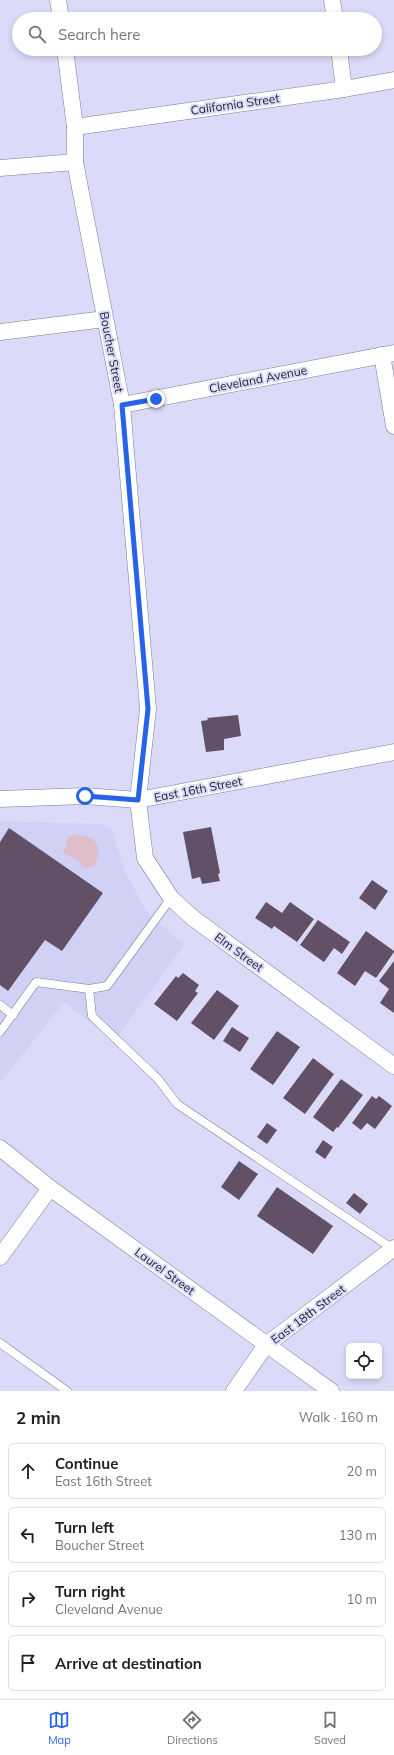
<!DOCTYPE html>
<meta charset="utf-8">
<style>
:root{--surface:#fff;--page:#f6f6f6;--text:#202124;--muted:#757577;--line:#e0e0e0;--accent:#2563eb}
body{margin:0;font-family:Mulish,sans-serif;background:var(--page);color:var(--text)}
.controls{position:absolute;right:12px;bottom:12px;display:grid;overflow:hidden;border-radius:6px;box-shadow:0 2px 6px #0003}
.controls button{width:36px;height:36px;display:grid;place-items:center;padding:0;border:0;border-bottom:1px solid var(--line);background:var(--surface);color:var(--text);font:20px sans-serif}
.stop{position:absolute;width:12px;height:12px;margin:-9px;border:3px solid #2563eb;border-radius:50%;background:#fff}
.stop.end{background:#2563eb;border-color:#fff;box-shadow:0 1px 4px #0008}
.list{margin:0;padding:0;list-style:none}
h2{display:flex;justify-content:space-between;align-items:center;height:52px;margin:0;padding:0 16px;font-size:17px}
h2 small{font-size:13px;font-weight:400;color:var(--muted)}
.list li{display:grid;grid-template-columns:26px 1fr auto;gap:12px;align-items:center;box-sizing:border-box;height:56px;margin:0 8px 8px;padding:0 8px;border:1px solid var(--line);border-radius:6px}
.list b{display:block;font-size:15px;white-space:nowrap}
.list p{margin:0;font-size:13px;white-space:nowrap;color:var(--muted)}
.list em{font-size:13px;font-style:normal;color:var(--muted)}
.icon{flex:none;width:22px;height:22px;fill:none;stroke:currentColor;stroke-width:2;stroke-linecap:round;stroke-linejoin:round}
.map{position:relative;flex:none;width:394px;height:1391px;overflow:hidden}
.search{position:absolute;background:var(--surface);box-shadow:0 2px 6px #0003;left:12px;right:12px;top:12px;height:44px;display:flex;align-items:center;gap:10px;box-sizing:border-box;padding:0 14px;border-radius:22px;color:var(--muted);font-size:15px}
.sheet{height:308px;background:var(--surface)}
nav{display:flex;justify-content:space-around;align-items:center;box-sizing:border-box;height:56px;border-top:1px solid var(--line);background:var(--surface);font-size:11px;color:var(--muted)}
nav a{display:grid;justify-items:center;gap:2px}
nav .on{color:var(--accent)}
.map>svg:first-child{display:block}
.built{fill:#d1d1f6}
.green{fill:#dfbdca}
.building{fill:#625166}
.lines{fill:none;stroke-linecap:round;stroke-linejoin:round}
.lane-casing{stroke:#7b7c96;stroke-width:9}
.street-casing{stroke:#7b7c96;stroke-width:17}
.lane{stroke:#fff;stroke-width:8}
.street{stroke:#fff;stroke-width:16}
.route{stroke:#2563eb;stroke-width:5}
.labels{text-anchor:middle;dominant-baseline:central;stroke-width:4;stroke-linejoin:round;paint-order:stroke}
.street-label{font-size:12px;fill:#1f202a;stroke:#dbdbf9}
</style>
<div class="map">
<svg width="394" height="1391" viewBox="0 0 394 1391">
<rect width="100%" height="100%" fill="#dbdbf9"/>
<!-- built -->
<polygon class="built" points="0,821 103,824 112,829 125,872 147,912 184,945 114,1041 64,1002 0,1083"/>
<!-- green -->
<path class="green" d="M 77,835 C 98,835 104,850 94,867 L 85,868 L 76,859 L 64,853 L 63,849 L 66,849 L 67,845 L 64,843 L 71,836 Z"/>
<!-- building -->
<g class="building">
<polygon points="238,715 241,736 224,739 224,750 206,752 201,721 208,720 207,718"/>
<polygon points="211,827 220,873 218,874 220,881 202,884 200,877 192,879 183,832"/>
<polygon points="9,828 103,893 62,951 45,940 8,991 0,985 0,842"/>
<polygon points="372,880 388,891 375,910 359,898"/>
<polygon points="266,902 282,913 290,902 314,919 297,942 274,926 272,929 255,918"/>
<polygon points="318,920 350,942 342,954 334,948 324,962 300,945"/>
<polygon points="366,931 394,951 394,952 376,978 365,971 355,986 337,973"/>
<polygon points="394,961 394,1013 380,1003 389,989 379,981"/>
<polygon points="183,973 199,985 195,991 198,993 177,1021 154,1004 176,976 178,978"/>
<polygon points="217,990 239,1006 214,1040 191,1023"/>
<polygon points="232,1027 249,1038 240,1052 223,1041"/>
<polygon points="277,1031 300,1047 273,1085 250,1069"/>
<polygon points="313,1058 334,1074 305,1114 283,1098"/>
<polygon points="341,1079 363,1095 338,1128 337,1127 333,1132 313,1117"/>
<polygon points="372,1096 376,1099 379,1096 392,1106 375,1129 367,1123 361,1130 352,1123"/>
<polygon points="267,1123 277,1130 267,1144 257,1137"/>
<polygon points="323,1140 333,1147 325,1159 315,1152"/>
<polygon points="239,1161 258,1174 239,1200 221,1187"/>
<polygon points="277,1187 333,1226 313,1254 257,1216"/>
<polygon points="354,1193 368,1204 360,1214 346,1203"/>
</g>
<g class="lines">
<defs>
<g id="lane">
<polyline points="89,989 92,1016 158,1079 177,1104 393,1249"/>
<polyline points="0,1005 13,1015"/>
<polyline points="0,1032 36,982 89,989 107,986 171,898"/>
<polyline points="0,1343 67,1391"/>
</g>
<g id="street">
<polyline points="58,0 61,19"/>
<polyline points="332,0 335,19"/>
<polyline points="65,49 75,127 75,162 122,405 148,709 138,800 145,858 171,898 193,918 394,1066"/>
<polyline points="339,49 344,89"/>
<polyline points="75,127 344,89 394,80"/>
<polyline points="0,168 75,162"/>
<polyline points="0,332 105,319"/>
<polyline points="382,355 394,426"/>
<polyline points="122,405 394,353"/>
<polyline points="0,799 85,796 138,800 394,752"/>
<polyline points="0,1148 50,1188 331,1391"/>
<polyline points="0,1257 50,1188"/>
<polyline points="234,1391 266,1345 394,1248"/>
</g>
</defs>
<!-- lane casing -->
<use href="#lane" class="lane-casing"/>
<!-- street casing -->
<use href="#street" class="street-casing"/>
<!-- lane -->
<use href="#lane" class="lane"/>
<!-- street -->
<use href="#street" class="street"/>
</g>
<g class="lines">
<!-- route -->
<polyline class="route" points="85,796 138,800 148,709 122,405 156,399"/>
</g>
<g class="labels">
<!-- street labels -->
<g class="street-label">
<text transform="translate(235 104) rotate(-8)">California Street</text>
<text transform="translate(112 352) rotate(79)">Boucher Street</text>
<text transform="translate(258 379) rotate(-11)">Cleveland Avenue</text>
<text transform="translate(198 789) rotate(-11)">East 16th Street</text>
<text transform="translate(239 952) rotate(36)">Elm Street</text>
<text transform="translate(165 1271) rotate(36)">Laurel Street</text>
<text transform="translate(308 1314) rotate(-37)">East 18th Street</text>
</g>
</g>
</svg>
<div class="controls">
<button><svg class="icon" aria-label="locate" viewBox="0 0 24 24"><circle cx="12" cy="12" r="6"/><path d="M12 2v4M12 18v4M2 12h4M18 12h4"/></svg></button>
</div>
<div class="stop" style="left:85px;top:796px"></div>
<div class="stop end" style="left:156px;top:399px"></div>
<div class="search"><svg class="icon" aria-label="search" viewBox="0 0 24 24"><circle cx="10" cy="10" r="6"/><path d="M15 15l6 6"/></svg>Search here</div>
</div>
<section class="sheet">
<h2>2 min<small>Walk · 160 m</small></h2>
<ul class="list">
<li><svg class="icon" aria-label="ahead" viewBox="0 0 24 24"><path d="M12 20V5M6 11l6-6 6 6"/></svg><div><b>Continue</b><p>East 16th Street</p></div><em>20 m</em></li>
<li><svg class="icon" aria-label="left" viewBox="0 0 24 24"><path d="M17 20v-9H6M10 6l-5 5 5 5"/></svg><div><b>Turn left</b><p>Boucher Street</p></div><em>130 m</em></li>
<li><svg class="icon" aria-label="right" viewBox="0 0 24 24"><path d="M7 20v-9h11M14 6l5 5-5 5"/></svg><div><b>Turn right</b><p>Cleveland Avenue</p></div><em>10 m</em></li>
<li><svg class="icon" aria-label="arrive" viewBox="0 0 24 24"><path d="M6 21V4h12l-3 4 3 4H6"/></svg><div><b>Arrive at destination</b></div></li>
</ul>
</section>
<nav>
<a class="on"><svg class="icon" aria-label="map" viewBox="0 0 24 24"><path d="M3 6l6-2 6 2 6-2v14l-6 2-6-2-6 2zM9 4v14M15 6v14"/></svg>Map</a>
<a><svg class="icon" aria-label="directions" viewBox="0 0 24 24"><path d="M12 3l9 9-9 9-9-9zM9 14v-3h6M13 9l2 2-2 2"/></svg>Directions</a>
<a><svg class="icon" aria-label="saved" viewBox="0 0 24 24"><path d="M7 4h10v16l-5-4-5 4z"/></svg>Saved</a>
</nav>
